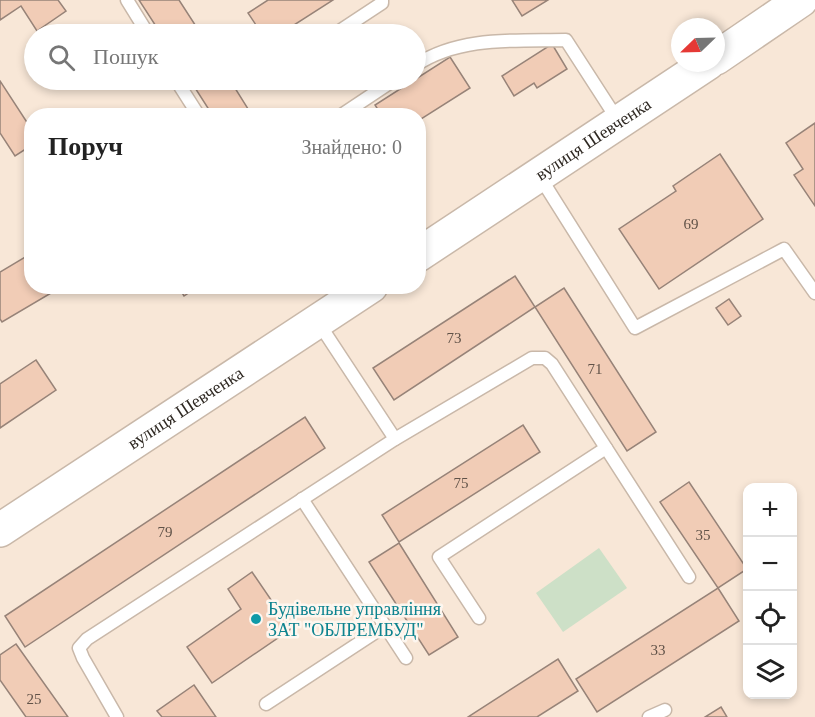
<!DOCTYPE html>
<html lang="uk">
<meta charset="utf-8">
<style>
:root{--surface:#fff;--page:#f2f2f2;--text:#222;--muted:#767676;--line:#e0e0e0}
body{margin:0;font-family:Georgia,serif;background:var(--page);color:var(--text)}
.controls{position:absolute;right:18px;bottom:18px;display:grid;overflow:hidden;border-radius:12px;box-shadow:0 3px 9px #0003}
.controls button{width:54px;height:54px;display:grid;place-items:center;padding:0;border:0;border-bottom:2px solid var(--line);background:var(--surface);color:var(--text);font:30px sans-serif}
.compass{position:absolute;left:671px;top:18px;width:54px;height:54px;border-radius:50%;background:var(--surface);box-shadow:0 3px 9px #0003;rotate:247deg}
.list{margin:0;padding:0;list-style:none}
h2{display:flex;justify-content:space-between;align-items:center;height:78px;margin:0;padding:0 24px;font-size:26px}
h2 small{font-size:20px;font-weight:400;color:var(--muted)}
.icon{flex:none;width:33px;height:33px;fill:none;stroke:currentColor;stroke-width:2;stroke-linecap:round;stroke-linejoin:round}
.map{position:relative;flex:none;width:815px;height:717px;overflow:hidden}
.search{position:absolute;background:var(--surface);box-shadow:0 3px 9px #0003;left:24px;top:24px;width:402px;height:66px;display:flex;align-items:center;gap:15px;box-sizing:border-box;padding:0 21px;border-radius:33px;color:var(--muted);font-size:22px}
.panel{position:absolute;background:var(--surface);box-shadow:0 3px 9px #0003;left:24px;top:108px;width:402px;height:186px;border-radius:24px}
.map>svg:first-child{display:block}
.green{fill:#cde0c7}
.building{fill:#f1ccb6;stroke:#978378;stroke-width:1.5}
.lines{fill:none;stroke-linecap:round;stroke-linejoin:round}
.lane-casing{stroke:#c9b8a9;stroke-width:15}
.secondary-casing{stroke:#c9b8a9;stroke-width:36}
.lane{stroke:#fff;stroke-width:12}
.secondary{stroke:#fff;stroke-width:33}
.culture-dot{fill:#0f9aa8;stroke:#fdf6ef;stroke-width:2}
.labels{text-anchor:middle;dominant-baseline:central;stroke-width:5;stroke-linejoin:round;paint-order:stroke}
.number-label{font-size:15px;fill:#605248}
.street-label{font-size:18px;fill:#2f2923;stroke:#fdf6ef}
.culture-label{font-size:18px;fill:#0d838f;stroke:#fdf6ef;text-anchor:start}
</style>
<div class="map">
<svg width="815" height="717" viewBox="0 0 815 717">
<rect width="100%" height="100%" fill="#f8e7d7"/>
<!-- green -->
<polygon class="green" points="599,548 627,588 563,632 536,593"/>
<!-- building -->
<g class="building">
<polygon points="0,0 58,0 66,11 37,31 21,6 0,20"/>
<polygon points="139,0 179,0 201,34 161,34"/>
<polygon points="268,0 333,0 280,34 262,34 248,13"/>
<polygon points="512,0 548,0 522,16"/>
<polygon points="552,44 567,69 537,88 534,83 514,96 502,76"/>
<polygon points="450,57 470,88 418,121 418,116 382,116 375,105"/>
<polygon points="190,80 230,80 250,112 245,116 213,116"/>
<polygon points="0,81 32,130 32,145 15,156 0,133"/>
<polygon points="815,123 815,206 794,175 803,169 786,143"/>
<polygon points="720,154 763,219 659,289 619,229 676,191 673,186"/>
<polygon points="32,253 32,286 63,286 2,322 0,319 0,272"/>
<polygon points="515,276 535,307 394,400 373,368"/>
<polygon points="178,286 199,286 184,296"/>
<polygon points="564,288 656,432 627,451 535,307"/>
<polygon points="729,299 741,316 728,325 716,308"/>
<polygon points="36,360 56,390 0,428 0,384"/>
<polygon points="305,417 325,448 25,647 5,616"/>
<polygon points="523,425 540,452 399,542 382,515"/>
<polygon points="689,482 747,569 718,588 660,502"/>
<polygon points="399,543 458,637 429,655 369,562"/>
<polygon points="252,572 291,629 212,683 187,647 241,609 228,589"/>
<polygon points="718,588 739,621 597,712 576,679"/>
<polygon points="16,644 68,717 26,717 0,680 0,655"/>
<polygon points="558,659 578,691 537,717 468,717"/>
<polygon points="194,685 216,717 162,717 157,711"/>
<polygon points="721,707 727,717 705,717"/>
</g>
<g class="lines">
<defs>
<g id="lane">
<polyline points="127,0 148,34"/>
<polyline points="335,34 382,3 382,0"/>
<path d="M 416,65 C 460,36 515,41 566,40 L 619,122"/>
<polyline points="176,80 199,116"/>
<polyline points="340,116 394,80"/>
<polyline points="540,177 635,328 784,249 815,293"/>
<polyline points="318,322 395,439"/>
<polyline points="302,499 406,658"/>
<polyline points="479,618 439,557 606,448"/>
<polyline points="266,704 385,626"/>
<polyline points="117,717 83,658 79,648 87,639 395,439 532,358 545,358 552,364 689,577"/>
<polyline points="649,717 665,710"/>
</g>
<g id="secondary">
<polyline points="716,58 801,0"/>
<path id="s1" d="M 418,255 L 708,63"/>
<path id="s2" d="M 0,530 L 371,286"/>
</g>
</defs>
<!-- lane casing -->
<use href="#lane" class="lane-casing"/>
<!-- secondary casing -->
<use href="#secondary" class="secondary-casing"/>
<!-- lane -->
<use href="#lane" class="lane"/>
<!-- secondary -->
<use href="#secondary" class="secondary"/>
</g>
<!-- markers -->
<circle class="culture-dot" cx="256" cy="619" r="6"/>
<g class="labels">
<!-- number labels -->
<g class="number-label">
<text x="691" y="224">69</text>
<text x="454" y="338">73</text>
<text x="595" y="369">71</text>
<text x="461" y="483">75</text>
<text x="165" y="532">79</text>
<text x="703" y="535">35</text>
<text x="658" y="650">33</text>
<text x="34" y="699">25</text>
</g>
<!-- street labels -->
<g class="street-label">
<text stroke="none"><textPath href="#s1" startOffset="210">вулиця Шевченка</textPath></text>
<text stroke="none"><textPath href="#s2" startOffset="222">вулиця Шевченка</textPath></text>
</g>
<!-- culture labels -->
<g class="culture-label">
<text x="268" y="609">Будівельне управління<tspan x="268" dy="21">ЗАТ "ОБЛРЕМБУД"</tspan></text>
</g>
</g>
</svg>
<div class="controls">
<button>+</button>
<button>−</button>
<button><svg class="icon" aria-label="locate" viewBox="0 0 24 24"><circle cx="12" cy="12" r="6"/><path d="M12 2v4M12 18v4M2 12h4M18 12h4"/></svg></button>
<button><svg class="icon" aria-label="layers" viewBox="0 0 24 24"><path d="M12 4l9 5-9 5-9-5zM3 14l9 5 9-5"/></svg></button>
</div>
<svg class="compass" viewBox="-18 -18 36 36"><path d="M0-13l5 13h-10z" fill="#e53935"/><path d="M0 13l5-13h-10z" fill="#767676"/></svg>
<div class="search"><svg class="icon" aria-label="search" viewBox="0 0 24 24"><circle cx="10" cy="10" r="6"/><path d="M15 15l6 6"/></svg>Пошук</div>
<section class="panel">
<h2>Поруч<small>Знайдено: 0</small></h2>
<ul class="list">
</ul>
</section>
</div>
